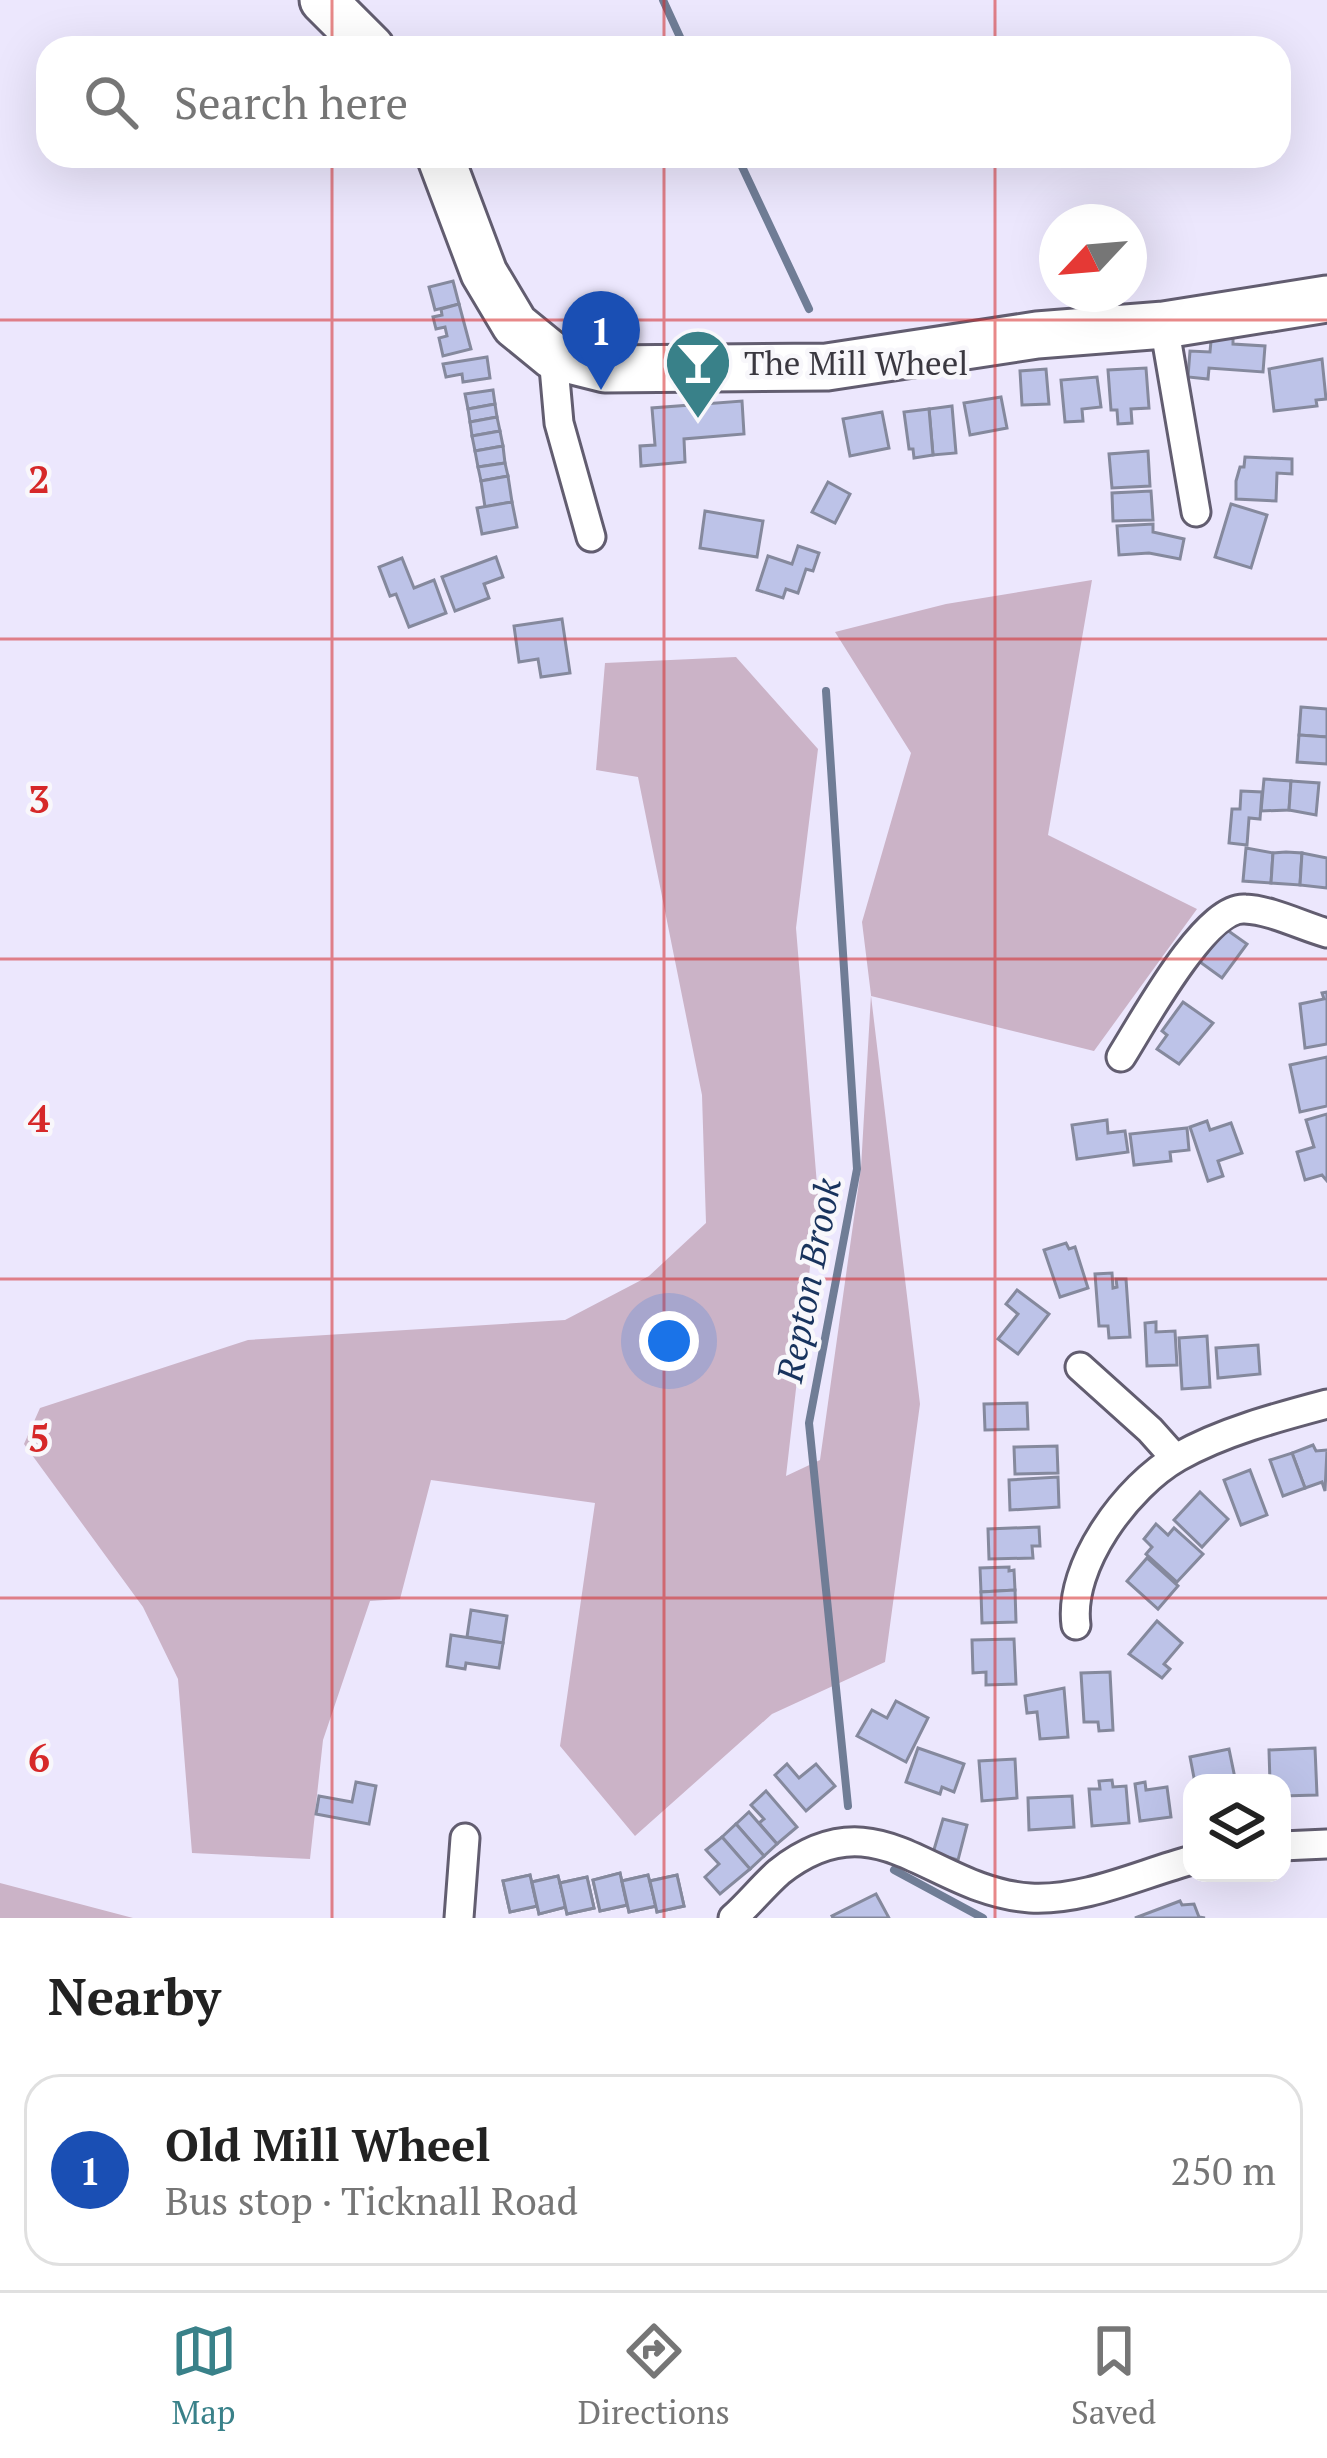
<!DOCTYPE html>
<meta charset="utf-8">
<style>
:root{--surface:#fff;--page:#f6f6f6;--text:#222;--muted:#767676;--line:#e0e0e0;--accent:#398189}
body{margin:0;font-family:"PT Serif",serif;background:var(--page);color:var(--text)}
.controls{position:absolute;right:36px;bottom:36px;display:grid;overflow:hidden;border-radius:24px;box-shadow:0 12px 48px #0002}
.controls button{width:108px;height:108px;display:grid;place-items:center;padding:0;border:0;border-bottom:3px solid var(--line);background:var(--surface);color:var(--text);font:60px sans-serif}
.compass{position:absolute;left:1039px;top:204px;width:108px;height:108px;border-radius:50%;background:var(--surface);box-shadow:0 12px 48px #0002;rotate:244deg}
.you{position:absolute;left:669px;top:1341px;width:42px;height:42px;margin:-30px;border:9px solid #fff;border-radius:50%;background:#1a73e8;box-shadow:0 0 0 18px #1a73e833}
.badge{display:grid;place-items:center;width:78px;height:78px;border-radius:50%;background:var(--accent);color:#fff;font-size:39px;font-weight:700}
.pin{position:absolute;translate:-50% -99px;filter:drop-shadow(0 3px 6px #0008)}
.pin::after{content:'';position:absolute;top:63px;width:42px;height:36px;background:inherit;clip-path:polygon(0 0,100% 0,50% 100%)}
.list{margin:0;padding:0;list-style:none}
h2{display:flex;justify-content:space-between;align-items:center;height:156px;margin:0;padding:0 48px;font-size:51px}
h2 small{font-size:39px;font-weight:400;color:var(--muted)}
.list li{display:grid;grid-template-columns:78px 1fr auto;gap:36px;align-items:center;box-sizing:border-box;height:192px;margin:0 24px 24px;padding:0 24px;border:3px solid var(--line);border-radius:36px}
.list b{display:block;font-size:45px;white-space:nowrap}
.list p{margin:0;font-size:39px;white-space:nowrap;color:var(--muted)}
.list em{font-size:39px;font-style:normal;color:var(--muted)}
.icon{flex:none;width:66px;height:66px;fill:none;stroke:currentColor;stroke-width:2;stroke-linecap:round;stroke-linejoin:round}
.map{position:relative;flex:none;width:1327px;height:1918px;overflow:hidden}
.search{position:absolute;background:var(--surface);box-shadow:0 12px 48px #0002;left:36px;right:36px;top:36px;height:132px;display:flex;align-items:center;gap:30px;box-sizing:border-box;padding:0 42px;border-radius:36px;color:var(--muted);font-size:45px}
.sheet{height:372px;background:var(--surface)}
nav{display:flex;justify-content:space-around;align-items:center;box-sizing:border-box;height:168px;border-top:3px solid var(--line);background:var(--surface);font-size:33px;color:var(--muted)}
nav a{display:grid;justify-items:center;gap:6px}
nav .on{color:var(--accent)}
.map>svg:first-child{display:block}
.green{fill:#cbb3c7}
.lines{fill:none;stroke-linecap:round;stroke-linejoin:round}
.stream{stroke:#707d96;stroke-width:8}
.building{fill:#bdc3e8;stroke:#85899d;stroke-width:3}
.street-casing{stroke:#625d70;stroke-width:33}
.primary-casing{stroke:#625d70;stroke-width:51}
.street{stroke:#fff;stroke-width:27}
.primary{stroke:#fff;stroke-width:45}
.grid{fill:none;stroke:#d62828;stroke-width:3;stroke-opacity:0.55}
.labels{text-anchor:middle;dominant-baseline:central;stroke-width:9;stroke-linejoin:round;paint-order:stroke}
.poi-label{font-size:33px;fill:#3a3840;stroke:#f8f7fb;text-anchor:start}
.water-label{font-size:36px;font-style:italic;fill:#18335d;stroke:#f8f7fb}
.grid-label{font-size:39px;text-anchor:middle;font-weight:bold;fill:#d62828;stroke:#f8f7fb;stroke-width:9;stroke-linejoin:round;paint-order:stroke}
</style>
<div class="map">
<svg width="1327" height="1918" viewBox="0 0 1327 1918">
<rect width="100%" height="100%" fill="#ece7fd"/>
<!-- green -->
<g class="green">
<polygon points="1092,580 1048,835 1197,909 1094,1051 871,996 920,1404 885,1662 772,1714 635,1836 560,1746 595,1503 431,1480 400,1599 370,1601 323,1740 310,1859 192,1853 178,1679 143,1607 24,1444 40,1408 248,1340 565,1320 649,1276 706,1223 702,1095 638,777 596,770 605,663 736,657 818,749 796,928 818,1197 786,1476 820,1460 861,1168 871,995 862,922 911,753 835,632 946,604"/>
<polygon points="0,1883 133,1918 0,1918"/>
</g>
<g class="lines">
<!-- stream -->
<g class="stream">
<polyline points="663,0 685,48"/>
<polyline points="737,156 809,309"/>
<polyline points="826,691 857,1169 809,1423 848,1806"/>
<polyline points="894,1870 983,1918"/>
</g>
</g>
<!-- building -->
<g class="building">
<polygon points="453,281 459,304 435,310 429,287"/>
<polygon points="459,304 471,349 443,356 439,338 447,336 445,327 436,329 433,317 442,315 441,309"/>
<polygon points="1212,330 1233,332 1233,344 1265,346 1263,372 1209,368 1208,379 1188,377 1190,351 1210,352"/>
<polygon points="487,357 490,378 463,382 462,374 446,377 443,364"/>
<polygon points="1322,359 1326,399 1316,400 1317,406 1274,411 1269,369"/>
<polygon points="1146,368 1149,408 1131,409 1132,423 1118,424 1117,410 1111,410 1108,370"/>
<polygon points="1046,369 1049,404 1022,405 1020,371"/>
<polygon points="1097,377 1101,407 1082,409 1083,421 1065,422 1061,380"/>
<polygon points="493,390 495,404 468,409 465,394"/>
<polygon points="1001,397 1007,428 970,435 964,403"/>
<polygon points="742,401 744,434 684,439 685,462 641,466 640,446 655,445 652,408"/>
<polygon points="495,404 497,417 470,422 468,409"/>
<polygon points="952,406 956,453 933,455 929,409"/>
<polygon points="929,409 933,455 914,458 913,449 909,449 904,412"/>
<polygon points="882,412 889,448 850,456 843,419"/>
<polygon points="497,417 500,431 472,436 470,422"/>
<polygon points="500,431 503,446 475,451 472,436"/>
<polygon points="503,446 505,463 478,467 475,451"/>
<polygon points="1148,451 1150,486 1112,488 1109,454"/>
<polygon points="1245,457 1292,459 1292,474 1277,473 1276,501 1236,499 1236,481 1240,467 1244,467"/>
<polygon points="505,463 508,476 481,481 478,467"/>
<polygon points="508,476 512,502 485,507 481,481"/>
<polygon points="828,482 850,494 835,523 812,512"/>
<polygon points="1151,491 1153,520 1113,521 1112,493"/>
<polygon points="512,502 517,527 482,534 477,508"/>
<polygon points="1231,504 1267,515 1251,568 1215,557"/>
<polygon points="705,511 763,521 757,557 700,548"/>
<polygon points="1153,524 1153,532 1184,539 1180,559 1149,553 1119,555 1117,526"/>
<polygon points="798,546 819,553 813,571 806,569 798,593 786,589 783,598 757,590 768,556 792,564"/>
<polygon points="496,557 503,577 484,584 489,598 455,611 442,577"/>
<polygon points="402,558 414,588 434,580 446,613 409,627 396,594 390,596 379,567"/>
<polygon points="562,619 570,673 541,677 538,659 519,662 514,626"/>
<polygon points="1301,707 1327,709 1327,737 1299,735"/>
<polygon points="1299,735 1327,737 1327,764 1297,762"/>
<polygon points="1264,779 1291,781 1289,810 1261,811"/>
<polygon points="1291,781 1319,783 1316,815 1289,810"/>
<polygon points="1241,791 1262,792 1260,819 1249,818 1247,845 1229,843 1232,809 1240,809"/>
<polygon points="1246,848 1273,853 1271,883 1243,881"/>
<polygon points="1286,852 1302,853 1300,885 1271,883 1273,853"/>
<polygon points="1302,853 1327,858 1327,888 1300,885"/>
<polygon points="1220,925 1247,944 1222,978 1200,962 1215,942"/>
<polygon points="1327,992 1327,1044 1305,1048 1300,1004 1324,999 1322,993"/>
<polygon points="1183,1002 1213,1023 1179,1064 1157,1049 1167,1035 1162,1031"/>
<polygon points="1327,1057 1327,1106 1300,1112 1290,1065"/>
<polygon points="1327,1114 1327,1181 1322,1175 1305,1180 1297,1152 1314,1147 1306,1120"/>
<polygon points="1107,1120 1108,1133 1125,1131 1128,1152 1077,1159 1072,1125"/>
<polygon points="1207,1121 1210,1130 1231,1123 1242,1153 1218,1161 1223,1176 1208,1181 1190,1127"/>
<polygon points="1187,1128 1189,1150 1170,1152 1171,1161 1134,1165 1130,1134"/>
<polygon points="1066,1243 1069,1249 1075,1247 1088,1288 1060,1297 1044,1250"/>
<polygon points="1112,1273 1113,1288 1117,1287 1116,1279 1126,1279 1130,1337 1109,1338 1108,1326 1099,1326 1095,1274"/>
<polygon points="1017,1290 1049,1314 1018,1354 998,1339 1018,1314 1006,1304"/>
<polygon points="1156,1322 1156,1332 1175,1331 1177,1365 1147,1366 1145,1323"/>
<polygon points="1207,1336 1210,1387 1182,1389 1179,1338"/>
<polygon points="1258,1345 1260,1374 1218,1378 1216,1348"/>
<polygon points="1027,1403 1028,1429 985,1430 984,1404"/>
<polygon points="1313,1445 1316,1451 1327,1450 1325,1491 1322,1482 1305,1488 1292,1453"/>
<polygon points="1057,1446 1058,1473 1015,1474 1014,1447"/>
<polygon points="1292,1453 1305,1488 1283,1496 1270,1460"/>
<polygon points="1250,1470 1267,1515 1241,1525 1224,1480"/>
<polygon points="1058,1477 1059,1507 1010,1510 1009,1480"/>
<polygon points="1200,1492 1228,1519 1202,1547 1174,1520"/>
<polygon points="1156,1524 1168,1535 1174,1528 1203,1554 1177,1582 1146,1554 1152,1547 1144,1539"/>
<polygon points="1039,1527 1040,1546 1032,1546 1033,1558 989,1559 988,1529"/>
<polygon points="1147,1558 1178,1586 1158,1609 1127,1581"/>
<polygon points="1009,1567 1009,1571 1014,1570 1015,1590 981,1592 980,1568"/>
<polygon points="1015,1590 1016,1622 982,1623 981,1592"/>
<polygon points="471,1610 507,1616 503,1643 467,1637"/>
<polygon points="1157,1621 1182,1643 1164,1664 1170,1669 1162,1678 1129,1654"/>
<polygon points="451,1635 503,1643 499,1668 466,1663 465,1669 447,1666"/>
<polygon points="1014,1639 1016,1684 986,1685 986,1672 973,1673 972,1640"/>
<polygon points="1110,1672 1113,1730 1099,1731 1098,1722 1084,1722 1081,1673"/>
<polygon points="1064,1688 1068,1737 1040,1739 1037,1712 1027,1713 1025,1696"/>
<polygon points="896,1701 928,1718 906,1762 857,1736 872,1710 887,1718"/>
<polygon points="918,1748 964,1764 954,1792 942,1787 940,1794 906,1782"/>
<polygon points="1315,1748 1317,1795 1282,1796 1282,1783 1270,1783 1269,1750"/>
<polygon points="1229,1749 1236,1783 1195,1783 1190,1757"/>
<polygon points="1015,1759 1017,1798 982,1801 979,1761"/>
<polygon points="787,1764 799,1778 816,1764 835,1786 806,1811 775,1775"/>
<polygon points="1112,1780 1113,1787 1126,1786 1129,1823 1092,1826 1089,1789 1100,1789 1099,1781"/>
<polygon points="356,1782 376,1786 369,1824 316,1814 319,1796 352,1802"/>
<polygon points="1145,1782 1146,1790 1167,1787 1171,1817 1140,1821 1135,1784"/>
<polygon points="766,1791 797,1827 777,1844 759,1823 764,1819 751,1805"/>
<polygon points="1072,1796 1074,1827 1029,1830 1028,1798"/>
<polygon points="749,1812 777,1844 764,1856 736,1824"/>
<polygon points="943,1819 967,1825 958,1860 933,1853"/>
<polygon points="736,1824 764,1856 750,1869 722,1837"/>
<polygon points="722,1837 750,1869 720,1894 705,1877 719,1864 706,1850"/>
<polygon points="620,1873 627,1905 600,1911 593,1880"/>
<polygon points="620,1873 627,1905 600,1911 593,1880"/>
<polygon points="530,1875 537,1906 510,1912 503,1881"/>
<polygon points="530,1875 537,1906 510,1912 503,1881"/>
<polygon points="648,1875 656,1906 629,1912 622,1881"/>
<polygon points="648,1875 656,1906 629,1912 622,1881"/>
<polygon points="677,1875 684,1906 657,1912 650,1881"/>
<polygon points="677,1875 684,1906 657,1912 650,1881"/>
<polygon points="558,1876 566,1907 539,1914 532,1882"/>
<polygon points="558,1876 566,1907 539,1914 532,1882"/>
<polygon points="587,1877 594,1908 567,1914 560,1883"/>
<polygon points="587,1877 594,1908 567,1914 560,1883"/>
<polygon points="876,1894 889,1918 833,1918 832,1916"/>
<polygon points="1180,1901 1182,1905 1194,1904 1199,1917 1205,1918 1135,1918"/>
</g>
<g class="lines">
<defs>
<g id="street">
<polyline points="1164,325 1196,512"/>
<polyline points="553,356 559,423 591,537"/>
<path d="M 1121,1057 C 1142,1024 1205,906 1245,909 C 1271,910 1302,926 1327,933"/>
<polyline points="1080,1367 1150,1430 1175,1458"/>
<path d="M 1076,1625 C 1068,1566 1127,1486 1178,1457 C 1222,1432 1278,1417 1327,1404"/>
<polyline points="1282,1846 1327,1844"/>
<polyline points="459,1918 465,1838"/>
<path d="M 733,1918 C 749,1904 763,1886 779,1872 C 878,1794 930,1891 1030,1898 C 1085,1901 1140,1874 1192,1860"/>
</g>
<g id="primary">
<polyline points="323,0 371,48"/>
<polyline points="440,156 484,273 515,325 553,356 605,369 827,367 1037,335 1164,325 1327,299"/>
</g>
</defs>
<!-- street casing -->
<use href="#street" class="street-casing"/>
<!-- primary casing -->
<use href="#primary" class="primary-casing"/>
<!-- street -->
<use href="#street" class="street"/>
<!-- primary -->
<use href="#primary" class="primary"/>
</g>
<!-- grid -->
<path class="grid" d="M 332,0 L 332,48M 664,0 L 664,48M 995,0 L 995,48M 332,156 L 332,1918M 664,156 L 664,1918M 995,156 L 995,1918M 0,320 L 1327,320M 0,639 L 1327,639M 0,959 L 1327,959M 0,1279 L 1327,1279M 0,1598 L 1327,1598"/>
<!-- icons -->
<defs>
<symbol id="bar-pin" viewBox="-11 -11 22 30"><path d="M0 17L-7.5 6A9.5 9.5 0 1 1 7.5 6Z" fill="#398189" stroke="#f8f7fb"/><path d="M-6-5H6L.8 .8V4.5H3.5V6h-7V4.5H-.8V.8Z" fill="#fff"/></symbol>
</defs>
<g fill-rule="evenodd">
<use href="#bar-pin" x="660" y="324" width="76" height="104"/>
</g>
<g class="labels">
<!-- poi labels -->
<g class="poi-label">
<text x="744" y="362">The Mill Wheel</text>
</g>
<!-- water labels -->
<g class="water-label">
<text transform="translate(808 1280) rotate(-79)">Repton Brook</text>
</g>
</g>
<g class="grid-label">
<text x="39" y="493">2</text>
<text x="39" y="813">3</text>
<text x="39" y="1132">4</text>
<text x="39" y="1452">5</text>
<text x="39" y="1772">6</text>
</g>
</svg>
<div class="controls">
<button><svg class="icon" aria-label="layers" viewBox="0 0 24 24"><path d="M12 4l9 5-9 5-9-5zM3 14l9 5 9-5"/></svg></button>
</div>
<svg class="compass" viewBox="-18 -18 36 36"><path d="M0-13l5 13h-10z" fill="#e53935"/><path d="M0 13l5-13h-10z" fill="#767676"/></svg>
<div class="you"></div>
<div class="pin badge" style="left:601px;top:390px;background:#1a4fb4">1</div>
<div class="search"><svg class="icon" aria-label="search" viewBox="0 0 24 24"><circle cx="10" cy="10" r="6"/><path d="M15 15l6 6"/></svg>Search here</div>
</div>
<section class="sheet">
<h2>Nearby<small></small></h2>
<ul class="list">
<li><span class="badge" style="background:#1a4fb4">1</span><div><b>Old Mill Wheel</b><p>Bus stop · Ticknall Road</p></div><em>250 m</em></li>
</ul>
</section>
<nav>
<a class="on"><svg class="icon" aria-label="map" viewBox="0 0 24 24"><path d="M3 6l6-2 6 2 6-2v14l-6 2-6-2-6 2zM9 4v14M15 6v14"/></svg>Map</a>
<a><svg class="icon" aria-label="directions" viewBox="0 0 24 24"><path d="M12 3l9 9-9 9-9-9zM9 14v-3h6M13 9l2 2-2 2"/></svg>Directions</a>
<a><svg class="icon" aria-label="saved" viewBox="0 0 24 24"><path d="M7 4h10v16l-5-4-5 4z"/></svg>Saved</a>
</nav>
